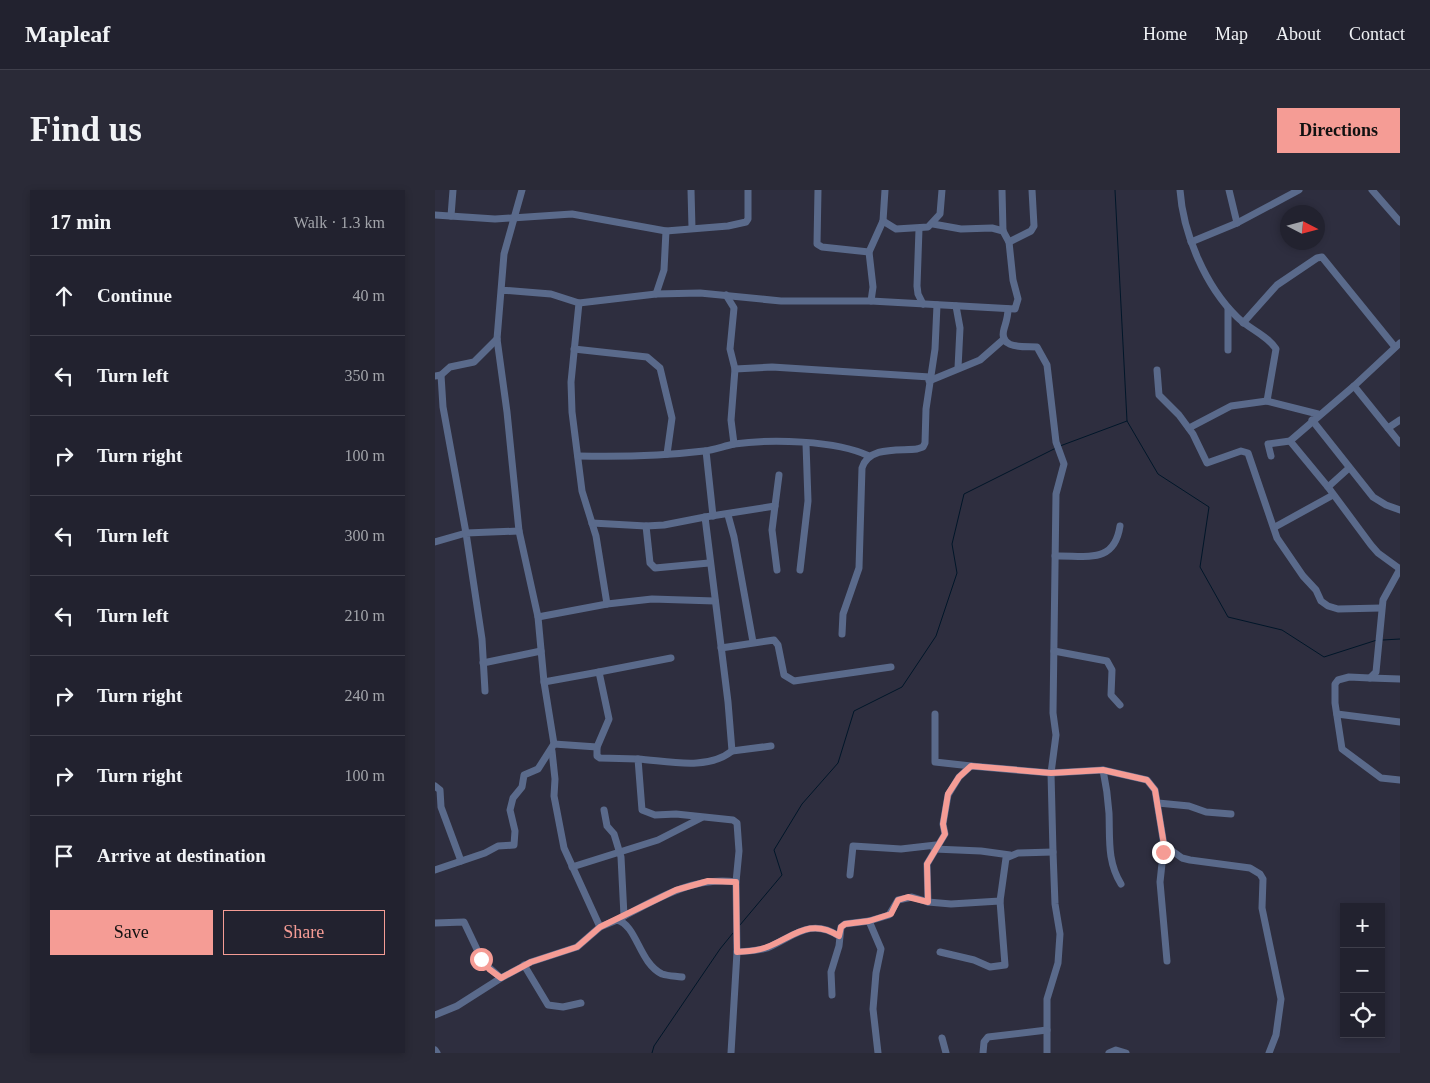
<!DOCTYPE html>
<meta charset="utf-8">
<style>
:root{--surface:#22222f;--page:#2a2a37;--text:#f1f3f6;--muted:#a2a4aa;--line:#3f3f4b;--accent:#f59c95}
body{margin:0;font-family:Georgia,serif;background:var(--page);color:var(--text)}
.controls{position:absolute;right:15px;bottom:15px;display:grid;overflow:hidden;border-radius:0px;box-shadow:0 2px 8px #0003}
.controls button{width:45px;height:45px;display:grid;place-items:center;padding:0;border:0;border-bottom:1px solid var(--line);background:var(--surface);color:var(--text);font:25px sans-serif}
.compass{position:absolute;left:845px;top:15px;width:45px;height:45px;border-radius:50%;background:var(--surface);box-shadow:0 2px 8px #0003;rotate:96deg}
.stop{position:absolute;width:15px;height:15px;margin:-11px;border:4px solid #f59c95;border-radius:50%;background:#fff}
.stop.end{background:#f59c95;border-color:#fff;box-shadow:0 1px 5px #0008}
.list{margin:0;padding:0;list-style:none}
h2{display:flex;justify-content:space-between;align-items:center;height:65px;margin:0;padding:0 20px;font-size:21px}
h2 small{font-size:16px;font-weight:400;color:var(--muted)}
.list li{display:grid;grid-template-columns:32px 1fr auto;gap:15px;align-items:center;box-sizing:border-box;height:80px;padding:0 20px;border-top:1px solid var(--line)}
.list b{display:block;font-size:19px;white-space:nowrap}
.list em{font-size:16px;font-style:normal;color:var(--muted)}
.actions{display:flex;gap:10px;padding:15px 20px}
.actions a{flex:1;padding:11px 0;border:1px solid var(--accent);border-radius:0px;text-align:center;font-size:18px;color:var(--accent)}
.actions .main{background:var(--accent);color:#111}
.icon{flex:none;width:28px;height:28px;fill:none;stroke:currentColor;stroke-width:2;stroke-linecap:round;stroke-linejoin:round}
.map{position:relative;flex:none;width:965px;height:863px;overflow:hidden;border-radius:0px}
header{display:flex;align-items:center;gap:30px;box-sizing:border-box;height:70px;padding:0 25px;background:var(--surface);border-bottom:1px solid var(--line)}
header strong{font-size:24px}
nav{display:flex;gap:28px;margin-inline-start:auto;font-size:18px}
.intro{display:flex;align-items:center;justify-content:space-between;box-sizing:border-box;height:120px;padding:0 30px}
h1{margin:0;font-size:35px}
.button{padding:12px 22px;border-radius:0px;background:var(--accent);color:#111;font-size:18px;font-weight:700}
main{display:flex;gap:30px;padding:0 30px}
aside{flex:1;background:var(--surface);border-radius:0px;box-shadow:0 2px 8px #0003}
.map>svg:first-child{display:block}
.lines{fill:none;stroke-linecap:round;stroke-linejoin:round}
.stream{stroke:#001629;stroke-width:1}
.minor{stroke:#5a6a8b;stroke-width:7}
.route{stroke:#f59c95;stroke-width:6}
</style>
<header>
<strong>Mapleaf</strong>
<nav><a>Home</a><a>Map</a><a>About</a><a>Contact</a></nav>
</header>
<div class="intro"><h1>Find us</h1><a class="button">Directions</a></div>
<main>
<aside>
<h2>17 min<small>Walk · 1.3 km</small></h2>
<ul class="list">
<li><svg class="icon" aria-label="ahead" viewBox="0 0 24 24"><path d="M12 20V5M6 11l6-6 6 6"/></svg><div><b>Continue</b></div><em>40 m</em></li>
<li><svg class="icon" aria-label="left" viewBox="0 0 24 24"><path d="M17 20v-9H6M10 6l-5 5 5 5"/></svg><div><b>Turn left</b></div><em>350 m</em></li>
<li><svg class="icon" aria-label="right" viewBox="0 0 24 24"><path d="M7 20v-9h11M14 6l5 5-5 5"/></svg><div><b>Turn right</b></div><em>100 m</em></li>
<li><svg class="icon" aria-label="left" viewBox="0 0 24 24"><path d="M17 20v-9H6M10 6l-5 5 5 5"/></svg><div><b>Turn left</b></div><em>300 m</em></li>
<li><svg class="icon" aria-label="left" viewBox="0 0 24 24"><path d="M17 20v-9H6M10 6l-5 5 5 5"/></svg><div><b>Turn left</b></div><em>210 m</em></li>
<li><svg class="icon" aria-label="right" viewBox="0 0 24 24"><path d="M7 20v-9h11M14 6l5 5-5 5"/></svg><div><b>Turn right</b></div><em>240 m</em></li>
<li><svg class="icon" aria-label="right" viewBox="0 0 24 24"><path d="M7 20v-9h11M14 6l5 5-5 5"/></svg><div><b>Turn right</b></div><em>100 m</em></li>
<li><svg class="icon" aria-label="arrive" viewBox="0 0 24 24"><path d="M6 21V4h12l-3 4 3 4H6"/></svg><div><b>Arrive at destination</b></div></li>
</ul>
<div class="actions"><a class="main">Save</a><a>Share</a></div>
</aside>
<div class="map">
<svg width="965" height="863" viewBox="0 0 965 863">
<rect width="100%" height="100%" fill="#2e2e3f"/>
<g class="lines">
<!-- stream -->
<g class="stream">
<polyline points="680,0 692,231 723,284 774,317 765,377 793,427 847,440 889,467 942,450"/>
<polyline points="625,256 692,231"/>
<polyline points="948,450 965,449"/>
<polyline points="305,735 347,685 339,660 367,614 403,573 419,521 467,497 501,446 522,383 517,354 529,304 621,258"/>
<polyline points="217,863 219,856 285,759 298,743"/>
</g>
<!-- minor -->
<g class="minor">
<polyline points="256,0 257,38"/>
<polyline points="383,0 382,54 387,57 434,62"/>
<path d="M 745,0 C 748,44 771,97 802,127 C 814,139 832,145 841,159 L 832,211 L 883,224"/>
<polyline points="794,0 802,33"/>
<polyline points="937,0 965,32"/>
<polyline points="0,25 60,29 137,24 231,41 293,36 311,32 313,29 313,0"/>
<polyline points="16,26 18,0"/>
<polyline points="448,31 461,39 493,37 505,24 507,0"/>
<polyline points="498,34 526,39 557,38 568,41"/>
<polyline points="484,39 482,96 483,104 488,114"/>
<polyline points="574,52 596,41 599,36 597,0"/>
<polyline points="756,52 802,33 864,0"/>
<polyline points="66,100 116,104 144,113 136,192 137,222 147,301 161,346 172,414 103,427 84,341 72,222 62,149 69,64 87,0"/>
<polyline points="221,104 229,80 231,41"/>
<polyline points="291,105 299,118 295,159 300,179 296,230 299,254"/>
<polyline points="436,111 438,97 434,62 448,31 450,0"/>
<polyline points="144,113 221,104 265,103 346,111 436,111 580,119 583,109 578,90 574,52 568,41 567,0"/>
<polyline points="521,116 525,138 523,178"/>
<path d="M 573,119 C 573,127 571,132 569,139 C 563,160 590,156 602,157 L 612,175 L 621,252 L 629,274 L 621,304 L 618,523 L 621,545 L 616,583 L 618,662 L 620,714 L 625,744 L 623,773 L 612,809 L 612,863"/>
<polyline points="808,133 842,95 882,68 887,67 960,157"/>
<polyline points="139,159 212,167 225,178 237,228 232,264"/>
<polyline points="793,160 793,118"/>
<polyline points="300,179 337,177 495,187"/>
<polyline points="722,180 724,205 744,225 758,244 772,273 806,261 813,263 842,348 868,386 881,400 886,411 893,416 903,419 946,418"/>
<polyline points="6,185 15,177 39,172 62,149"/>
<polyline points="0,186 6,185 8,217 31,343 0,352"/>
<polyline points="494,191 545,170 569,149"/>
<polyline points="919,196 965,253"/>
<polyline points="877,230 938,307 951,315 965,320"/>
<polyline points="754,238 796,216 832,211"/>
<polyline points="953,238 965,230"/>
<polyline points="855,251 893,297 936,355 943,363 965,379"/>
<polyline points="271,261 278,326"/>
<path d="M 143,266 C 185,267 227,266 269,261 C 279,260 289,256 299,254 C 335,249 401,250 434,266"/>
<polyline points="836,266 833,254 855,251 919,196 965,153"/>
<polyline points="893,297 914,278"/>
<polyline points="340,316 344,285"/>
<polyline points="293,325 299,347 318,452"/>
<polyline points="270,327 340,316 337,340 342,380"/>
<polyline points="157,333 211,336 229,335 270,327 293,512 297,561 336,556"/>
<polyline points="211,336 215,373 220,378 274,373"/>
<polyline points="840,337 898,305"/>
<path d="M 620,366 C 651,365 679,375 685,336"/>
<polyline points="965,379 948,410 941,482 935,488 914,487 903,490 900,494 900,513 907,559 946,588 965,590"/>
<polyline points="365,380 373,311 371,254"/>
<polyline points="172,414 217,409 280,411"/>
<polyline points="103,427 109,492 164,482 174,529 162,557 162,566 165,568 203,569 207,620 220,625 241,624 298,630 302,633 304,661 301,692"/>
<path d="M 407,444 L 408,424 L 424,378 L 427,278 C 434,256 463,261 482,259 L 488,257 L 490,253 L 491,219 L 500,159 L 502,115"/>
<polyline points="286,458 339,450 343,455 349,485 359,491 456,477"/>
<polyline points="619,461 672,471 677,480 676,505 685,515"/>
<polyline points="48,473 106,461"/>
<polyline points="164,482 236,468"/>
<polyline points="935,488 965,489"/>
<polyline points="109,492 119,554"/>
<polyline points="50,501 47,449 31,343 84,341"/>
<polyline points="500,524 500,572 536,576"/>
<polyline points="902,524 965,532"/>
<polyline points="117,561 120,589 119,606 129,658 165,737"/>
<path d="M 203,569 C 233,571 272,581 297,561"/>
<path d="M 668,580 C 671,594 673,608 674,623 C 675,649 672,671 686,694"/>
<polyline points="0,596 5,600 6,617 26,671"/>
<polyline points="723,613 754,616 771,622 796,624"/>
<polyline points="169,620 172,636 179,644 186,667 189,726"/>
<polyline points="729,655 725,692 732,771"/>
<polyline points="499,659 546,661 575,665"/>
<polyline points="137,677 223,650 266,628"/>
<polyline points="0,680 50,663 63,656 79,655 80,641 75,620 78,608 87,597 89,585 103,579 119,554 162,557"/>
<polyline points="415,685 418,656 466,659 501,655"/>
<polyline points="493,712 492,674 510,644 508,634 513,605 524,587 536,576 616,583 668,580 712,590 720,600 729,655 747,668 755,670 815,678 825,684 828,689 827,718 846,809 841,845 834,863"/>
<path d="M 182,730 C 220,710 257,686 301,692 L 302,762 L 296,863"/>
<polyline points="434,731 446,759 441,783 438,819 443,863"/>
<path d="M 0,733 L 29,732 L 48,772 L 66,788 L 96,772 L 142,757 L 165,737 L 182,730 C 202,735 204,773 227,784 C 233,786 240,786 247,787"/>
<path d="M 302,762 C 312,761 322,761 332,758 C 358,747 375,727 404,746"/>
<polyline points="505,762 539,770 555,777 570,775 565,711 571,668 583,663 618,662"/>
<polyline points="89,775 113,815 128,817 146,813"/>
<polyline points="397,805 396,782 404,756 406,737 410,734 434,731 454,725 463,710 477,707 493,712 516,714 565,711"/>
<polyline points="0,825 22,816 66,788"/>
<polyline points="507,848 511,863"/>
<polyline points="0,860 2,863"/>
<polyline points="548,863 549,852 553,847 612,840"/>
<polyline points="674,863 681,860 691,863"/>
</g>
</g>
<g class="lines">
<!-- route -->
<path class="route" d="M 46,769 L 54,779 L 66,788 L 96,772 L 142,757 L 165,737 L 241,700 L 273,691 L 301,692 L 302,762 C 312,761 322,761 332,757 C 358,747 375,727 404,746 L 406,737 L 410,734 L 434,731 L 456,724 L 463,710 L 473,707 L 493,712 L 492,674 L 510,644 L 508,634 L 513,604 L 524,587 L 536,576 L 616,583 L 668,580 L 712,590 L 720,600 L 729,655 L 728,662"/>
</g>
</svg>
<div class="controls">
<button>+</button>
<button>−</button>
<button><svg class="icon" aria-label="locate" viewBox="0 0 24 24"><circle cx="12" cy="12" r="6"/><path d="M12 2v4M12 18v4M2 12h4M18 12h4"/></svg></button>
</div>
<svg class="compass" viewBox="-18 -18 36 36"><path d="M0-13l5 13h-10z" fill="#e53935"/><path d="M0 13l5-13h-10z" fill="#a2a4aa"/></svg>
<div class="stop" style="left:46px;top:769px"></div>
<div class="stop end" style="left:728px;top:662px"></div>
</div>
</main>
